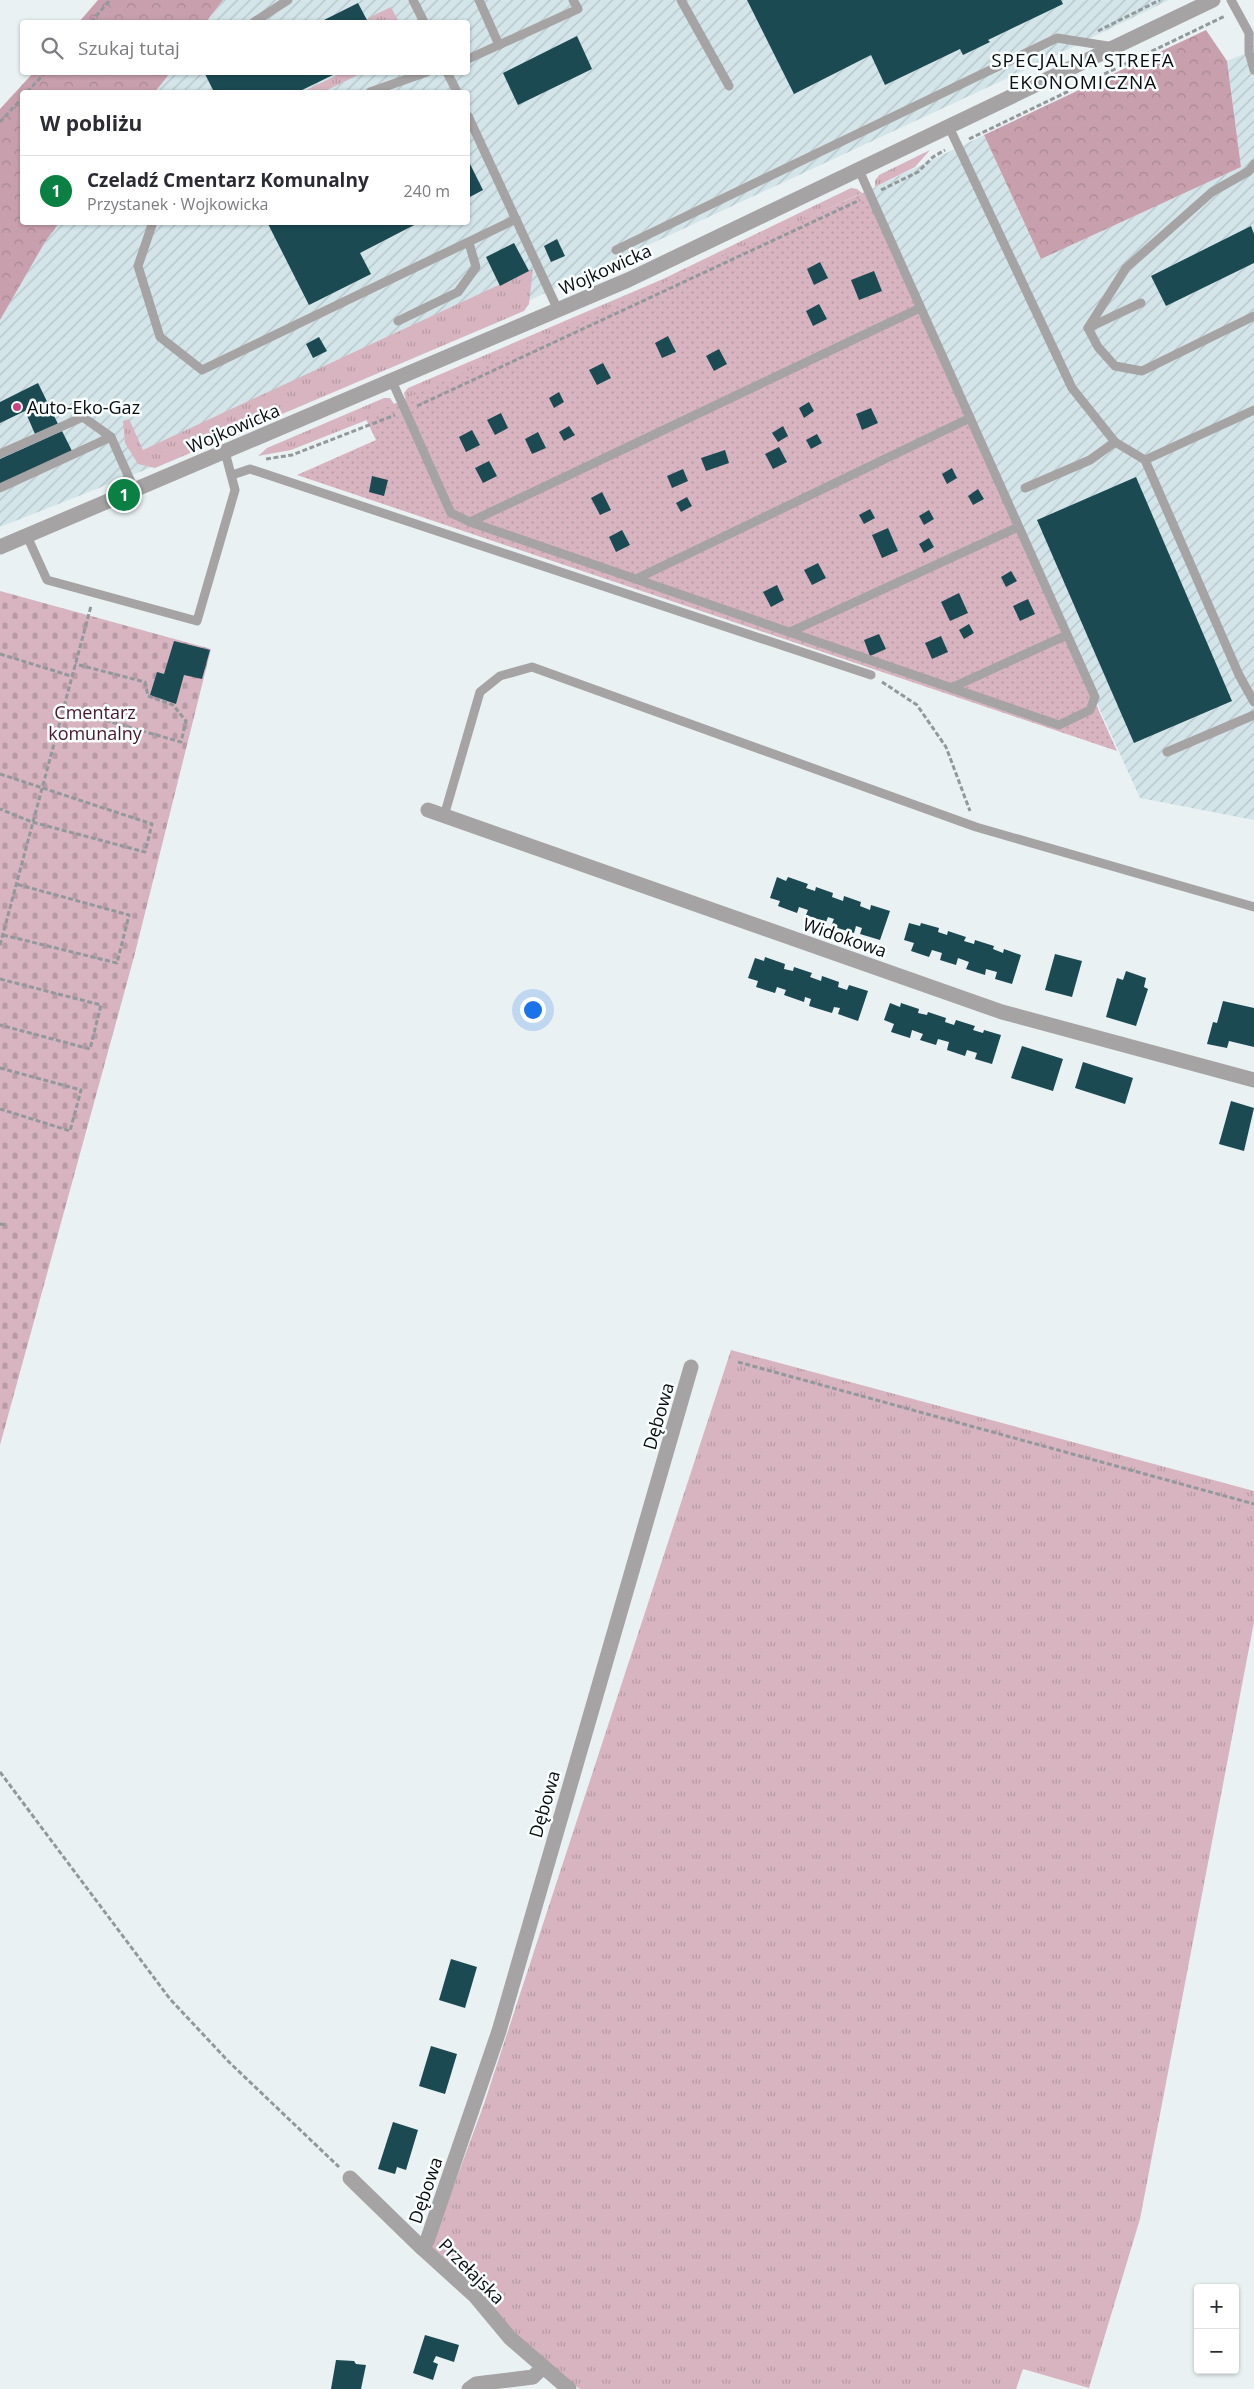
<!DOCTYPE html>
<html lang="pl">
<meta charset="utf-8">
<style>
:root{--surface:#fff;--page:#f7f7f7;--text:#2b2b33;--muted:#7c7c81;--line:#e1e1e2;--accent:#0b8043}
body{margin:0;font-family:"Open Sans",sans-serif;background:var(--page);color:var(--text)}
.controls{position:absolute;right:15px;bottom:15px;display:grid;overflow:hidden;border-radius:5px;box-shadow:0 1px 4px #0004}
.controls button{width:45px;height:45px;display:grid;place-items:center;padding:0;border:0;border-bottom:1px solid var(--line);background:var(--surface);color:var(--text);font:25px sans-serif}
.you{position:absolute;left:532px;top:1009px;width:18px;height:18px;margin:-12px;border:4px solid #fff;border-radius:50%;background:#1a73e8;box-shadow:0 0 0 8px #1a73e833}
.badge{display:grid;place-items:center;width:32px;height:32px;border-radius:50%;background:var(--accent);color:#fff;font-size:16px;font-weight:700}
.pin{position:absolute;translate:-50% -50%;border:2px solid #fff;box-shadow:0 1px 5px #0006}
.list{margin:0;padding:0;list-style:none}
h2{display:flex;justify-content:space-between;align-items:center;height:65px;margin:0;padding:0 20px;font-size:21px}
h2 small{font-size:16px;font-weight:400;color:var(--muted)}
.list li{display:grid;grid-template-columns:32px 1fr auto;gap:15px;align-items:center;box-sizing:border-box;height:70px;padding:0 20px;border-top:1px solid var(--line)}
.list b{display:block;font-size:19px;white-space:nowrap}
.list p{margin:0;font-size:16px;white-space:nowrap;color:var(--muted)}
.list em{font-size:16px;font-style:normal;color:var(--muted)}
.icon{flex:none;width:28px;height:28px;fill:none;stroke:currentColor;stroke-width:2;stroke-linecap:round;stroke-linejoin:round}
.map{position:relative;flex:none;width:1254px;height:2389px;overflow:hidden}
.search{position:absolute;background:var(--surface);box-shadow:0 1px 4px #0004;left:20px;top:20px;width:450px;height:55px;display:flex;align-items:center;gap:12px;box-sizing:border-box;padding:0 18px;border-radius:5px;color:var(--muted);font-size:19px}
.panel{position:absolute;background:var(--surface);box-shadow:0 1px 4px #0004;left:20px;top:90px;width:450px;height:135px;border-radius:5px}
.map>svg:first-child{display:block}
.industrial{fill:url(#industrial-furrows)}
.grass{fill:url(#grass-tufts)}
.forest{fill:url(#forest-crowns)}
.cemetery{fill:url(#cemetery-stones)}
.garden{fill:url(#garden-dots)}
.building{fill:#1b4a52}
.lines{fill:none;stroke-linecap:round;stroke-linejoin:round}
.path{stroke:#93999b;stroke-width:3;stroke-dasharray:5 2.5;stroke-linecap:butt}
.service{stroke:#a6a3a4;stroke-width:9}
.minor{stroke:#a6a3a4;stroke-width:15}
.tertiary{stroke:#a6a3a4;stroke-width:15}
.poi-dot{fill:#ca427f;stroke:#f9feff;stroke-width:2}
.labels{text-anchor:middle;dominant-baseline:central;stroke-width:5;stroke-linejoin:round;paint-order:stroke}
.street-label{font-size:18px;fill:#0b0d0e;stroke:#f9feff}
.poi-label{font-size:18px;fill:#0b0d0e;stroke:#f9feff;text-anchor:start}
.park-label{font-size:18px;fill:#4a172d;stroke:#f9feff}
.neighbourhood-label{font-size:19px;letter-spacing:1px;fill:#0b0d0e;stroke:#f9feff}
</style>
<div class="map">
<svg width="1254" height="2389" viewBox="0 0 1254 2389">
<defs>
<pattern id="industrial-furrows" width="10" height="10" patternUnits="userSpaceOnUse" patternTransform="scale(1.25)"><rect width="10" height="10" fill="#d3e5e9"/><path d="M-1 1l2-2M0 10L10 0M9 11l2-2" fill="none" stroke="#b4c3c7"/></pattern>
<pattern id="grass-tufts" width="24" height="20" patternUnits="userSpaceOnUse" patternTransform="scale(1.25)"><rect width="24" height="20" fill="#d7b4c0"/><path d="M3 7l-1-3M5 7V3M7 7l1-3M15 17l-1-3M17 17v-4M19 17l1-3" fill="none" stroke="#b79aa4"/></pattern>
<pattern id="forest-crowns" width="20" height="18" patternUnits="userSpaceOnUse" patternTransform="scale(1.25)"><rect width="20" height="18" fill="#c89fad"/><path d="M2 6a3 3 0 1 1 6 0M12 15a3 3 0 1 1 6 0" fill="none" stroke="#aa8894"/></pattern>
<pattern id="cemetery-stones" width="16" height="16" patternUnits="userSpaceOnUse" patternTransform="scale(1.25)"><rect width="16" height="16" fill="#d7b4c0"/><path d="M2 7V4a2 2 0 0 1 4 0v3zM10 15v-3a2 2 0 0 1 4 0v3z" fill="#b79aa4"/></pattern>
<pattern id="garden-dots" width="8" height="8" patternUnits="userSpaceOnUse" patternTransform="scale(1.25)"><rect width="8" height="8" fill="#d7b4c0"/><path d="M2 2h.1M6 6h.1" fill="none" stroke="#b79aa4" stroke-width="1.8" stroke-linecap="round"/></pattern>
</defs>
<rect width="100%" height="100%" fill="#e9f1f3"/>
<!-- industrial -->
<g class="industrial">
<polygon points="223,0 1169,0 1040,63 515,307 165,462 0,527 0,320 45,242 59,223 468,222 468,92 155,92 170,73 468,72 468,22 206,22"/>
<polygon points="1249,33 1254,33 1254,820 1140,798 865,192 984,135 1041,259 1241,167 1227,61 1249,52"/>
</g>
<!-- grass -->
<g class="grass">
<polygon points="391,7 399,22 370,22 368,18"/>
<polygon points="342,73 362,73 323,92 302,92"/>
<polygon points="930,150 915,167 875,187 875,181 879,175"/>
<polygon points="851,188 857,189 862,193 407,404 404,393 408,388 663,279"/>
<polygon points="533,269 529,304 524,311 155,468 138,464 125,443 123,421 129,419 143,450"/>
<polygon points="384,398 390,398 397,408 291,450 258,456 267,448"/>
<polygon points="731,1350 1254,1491 1254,1622 1140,2219 1089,2388 1023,2369 1016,2389 580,2389 551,2369 427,2246 454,2185 484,2104"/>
</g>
<!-- forest -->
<g class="forest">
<polygon points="98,0 223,0 206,22 79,22"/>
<polygon points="1206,30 1227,61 1241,167 1041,259 984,135"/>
<polygon points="33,73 170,73 155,92 22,92 22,222 59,223 45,242 0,320 0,109"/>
</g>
<!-- cemetery -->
<polygon class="cemetery" points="0,591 211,649 134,957 0,1445"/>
<!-- garden -->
<polygon class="garden" points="865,192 1117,751 297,475 376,440 365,417"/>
<!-- building -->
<g class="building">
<polygon points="747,0 1061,0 1063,4 988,40 990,42 963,55 960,49 885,85 871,55 794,94"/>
<polygon points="358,3 368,22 320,22"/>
<polygon points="577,36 592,69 518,105 503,73"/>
<polygon points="204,72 339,72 298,92 214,92"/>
<polygon points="468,160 483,190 468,198"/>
<polygon points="267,222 420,222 360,253 371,274 309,305"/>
<polygon points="1251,226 1254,234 1254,263 1166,306 1151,276"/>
<polygon points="557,239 565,256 551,262 544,246"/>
<polygon points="514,243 529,271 500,286 486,257"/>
<polygon points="820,262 828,278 814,285 807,269"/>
<polygon points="874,271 882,291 859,300 851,280"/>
<polygon points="819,304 827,319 813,326 806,311"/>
<polygon points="668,336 676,352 662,358 655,343"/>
<polygon points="319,337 327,351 313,358 306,344"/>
<polygon points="719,349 727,364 714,371 706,356"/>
<polygon points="603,363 611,378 597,385 589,370"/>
<polygon points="38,383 58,424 35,434 25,411 0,423 0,402"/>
<polygon points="559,392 564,402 554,408 549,398"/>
<polygon points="809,402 814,411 804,418 799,408"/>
<polygon points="871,408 878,423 862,430 856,414"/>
<polygon points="501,413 508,428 495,435 487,420"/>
<polygon points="569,426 575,435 564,441 559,432"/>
<polygon points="783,426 788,436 778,442 772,433"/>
<polygon points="472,430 480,445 466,452 459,437"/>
<polygon points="62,431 72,451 0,484 0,459"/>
<polygon points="538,432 546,448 532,454 525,439"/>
<polygon points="817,434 822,443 811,449 806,440"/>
<polygon points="779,447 787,462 773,469 765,454"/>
<polygon points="725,450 729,463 706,471 701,458"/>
<polygon points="489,461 497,476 483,483 475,468"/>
<polygon points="952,468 957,478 947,484 942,474"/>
<polygon points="683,469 688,481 672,488 667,476"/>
<polygon points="372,476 388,480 384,496 369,492"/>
<polygon points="1136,477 1232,701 1134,743 1037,520"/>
<polygon points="978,489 984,499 973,505 968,496"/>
<polygon points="602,492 611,510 600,515 591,498"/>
<polygon points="687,497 692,506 681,512 676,503"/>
<polygon points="870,509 875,518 864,524 859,515"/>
<polygon points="929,510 934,519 924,525 919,516"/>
<polygon points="888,528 898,551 882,558 872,535"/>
<polygon points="622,530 630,545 616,552 609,537"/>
<polygon points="929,538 934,547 924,553 919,544"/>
<polygon points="818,563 826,578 812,585 804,570"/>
<polygon points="1011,571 1017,581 1006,587 1001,577"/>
<polygon points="777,585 784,600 771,607 763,592"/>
<polygon points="959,593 968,613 950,621 941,602"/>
<polygon points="1028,599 1035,614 1020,621 1013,606"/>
<polygon points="969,624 974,633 964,639 959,630"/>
<polygon points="879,634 886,649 870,656 864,640"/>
<polygon points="941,636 948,652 932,659 925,643"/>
<polygon points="174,641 210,650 202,679 184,675 176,704 150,695 157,672 164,674"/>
<polygon points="777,877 786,881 788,877 808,884 806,888 815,891 816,887 833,893 832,897 843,901 844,896 861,902 860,906 870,910 871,905 890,911 880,940 860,934 862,928 856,926 854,933 831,926 834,919 828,917 826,922 806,915 808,910 799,907 797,913 778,906 780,901 770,898"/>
<polygon points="909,923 920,926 921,923 939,928 938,932 947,935 948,931 966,937 964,941 974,944 975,940 994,946 993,949 1003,953 1004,949 1021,955 1012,984 995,979 997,972 986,969 985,975 966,969 969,962 958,958 956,965 940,960 942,953 932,950 929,957 911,951 914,943 904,940"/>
<polygon points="1055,954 1082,961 1072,997 1045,990"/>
<polygon points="765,957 785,964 784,969 793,971 794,967 812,973 810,977 821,981 822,976 839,982 838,987 847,990 849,985 868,991 858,1021 838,1014 840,1008 834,1007 832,1013 809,1006 811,999 805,997 804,1002 784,995 786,990 777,987 775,993 756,987 758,981 748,978 755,958 764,961"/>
<polygon points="1126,971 1146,978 1144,987 1148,989 1136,1026 1106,1017 1117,978 1123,980"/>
<polygon points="1223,1001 1254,1008 1254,1047 1229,1041 1227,1048 1207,1044 1213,1022 1217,1023"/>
<polygon points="890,1003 900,1007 901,1003 919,1009 918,1013 927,1015 928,1012 946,1018 945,1022 954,1025 956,1020 975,1026 973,1030 983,1033 984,1030 1001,1035 992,1064 975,1059 977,1053 967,1050 965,1056 947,1050 949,1042 938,1039 936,1045 920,1040 923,1034 912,1030 910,1038 891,1032 894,1024 884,1020"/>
<polygon points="1022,1046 1063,1059 1053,1091 1011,1078"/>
<polygon points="1083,1062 1133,1078 1125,1104 1075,1088"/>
<polygon points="1231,1101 1254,1108 1244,1151 1219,1144"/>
<polygon points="451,1959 477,1967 465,2008 439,2000"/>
<polygon points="431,2046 457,2054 445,2094 419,2086"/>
<polygon points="393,2122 418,2130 406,2170 397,2167 395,2174 378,2169"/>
<polygon points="425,2335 459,2345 454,2362 436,2356 433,2362 438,2364 433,2380 413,2373"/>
<polygon points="336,2360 354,2361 356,2364 366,2365 361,2389 331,2389"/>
</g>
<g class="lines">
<!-- path -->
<g class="path">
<polyline points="91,22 110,0"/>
<polyline points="1098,31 1160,0"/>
<polyline points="27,92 46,72"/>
<polyline points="0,122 22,98"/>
<polyline points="969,139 1225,16"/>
<polyline points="881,190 918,172 933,157 945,150"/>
<polyline points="417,406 860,200"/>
<polyline points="266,459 292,455 395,415"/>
<polyline points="0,654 71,676"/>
<polyline points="882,682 917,705 946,747 970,811"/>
<polyline points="62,708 181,742 186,721 173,705 148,696 145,682 75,664"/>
<polyline points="0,774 152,824 145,852 32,822 0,809"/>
<polyline points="3,935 117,963 129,915 16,884"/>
<polyline points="0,945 91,606"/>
<polyline points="0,979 101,1005 90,1049 0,1025"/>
<polyline points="0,1068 81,1090 70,1131 0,1109"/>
<polyline points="0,1224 7,1225"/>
<polyline points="738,1362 1254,1504"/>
<polyline points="0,1772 170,1999 229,2062 339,2167"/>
</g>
<!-- service -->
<g class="service">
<polyline points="413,0 424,22"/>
<polyline points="479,0 499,45"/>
<polyline points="681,0 729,86"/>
<polyline points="1231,0 1249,33 1249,52 1254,70"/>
<polyline points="254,22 288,0"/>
<polyline points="468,59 578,9 573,0"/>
<polyline points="447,72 457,92"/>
<polyline points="370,92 427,72"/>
<polyline points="468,116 558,310"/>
<polyline points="949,127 1072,388 1115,442 1145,460 1239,675 1254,702"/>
<polyline points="1254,164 1249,171 1212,192 1126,268 1088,328 1098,347 1115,366 1142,371 1254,316"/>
<polyline points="153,222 138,266 160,337 202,370 516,219"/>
<polyline points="616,250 1057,38 1114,47"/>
<polyline points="398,321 458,292 476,267 469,243"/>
<polyline points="1088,328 1141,303"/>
<polyline points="392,381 451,513 470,522 1059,725 1090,710 1095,697 859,170"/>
<polyline points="0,454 83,417 111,437 135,491"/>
<polyline points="1145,460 1254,410"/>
<polyline points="232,475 250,469 871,675"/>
<polyline points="0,488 111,437"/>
<polyline points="1025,488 1090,460 1115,442"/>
<polyline points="470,522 920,308"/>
<polyline points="27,536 47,580 197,621 235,490 225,452"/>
<polyline points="636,579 970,418"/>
<polyline points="790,632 1018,527"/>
<polyline points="951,688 1067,635"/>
<polyline points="1167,752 1254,715"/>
<polyline points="444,816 480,692 500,676 532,667 976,827 1254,907"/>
</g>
<!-- minor -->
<g class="minor">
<polyline points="428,810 1002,1012 1254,1080"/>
<polyline points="350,2178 422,2248 475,2296 510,2338 569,2389"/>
<polyline points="422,2248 427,2241 499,2031 691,1367"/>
<polyline points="469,2389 476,2384 533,2377 542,2368"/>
</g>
<!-- tertiary -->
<polyline class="tertiary" points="0,547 628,280 1213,0"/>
</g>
<!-- markers -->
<circle class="poi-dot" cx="17" cy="407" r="5"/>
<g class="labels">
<!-- street labels -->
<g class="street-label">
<text transform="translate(605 269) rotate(-24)">Wojkowicka</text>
<text transform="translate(233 428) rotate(-23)">Wojkowicka</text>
<text transform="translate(845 937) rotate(19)">Widokowa</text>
<text transform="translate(658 1416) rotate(-74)">Dębowa</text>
<text transform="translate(544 1804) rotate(-74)">Dębowa</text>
<text transform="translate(425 2190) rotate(-71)">Dębowa</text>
<text transform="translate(472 2271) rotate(45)">Przełajska</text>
</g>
<!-- poi labels -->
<g class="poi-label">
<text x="27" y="407">Auto-Eko-Gaz</text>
</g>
<!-- park labels -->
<g class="park-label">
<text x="95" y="712">Cmentarz<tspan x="95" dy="21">komunalny</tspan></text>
</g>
<!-- neighbourhood labels -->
<g class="neighbourhood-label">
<text x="1083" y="60">SPECJALNA STREFA<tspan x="1083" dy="22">EKONOMICZNA</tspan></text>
</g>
</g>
</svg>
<div class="controls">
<button>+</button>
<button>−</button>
</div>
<div class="you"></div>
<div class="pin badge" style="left:124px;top:495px">1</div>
<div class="search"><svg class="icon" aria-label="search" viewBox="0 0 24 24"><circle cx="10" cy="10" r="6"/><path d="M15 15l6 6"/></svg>Szukaj tutaj</div>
<section class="panel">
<h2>W pobliżu<small></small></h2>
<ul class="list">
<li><span class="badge">1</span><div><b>Czeladź Cmentarz Komunalny</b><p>Przystanek · Wojkowicka</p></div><em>240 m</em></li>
</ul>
</section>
</div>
